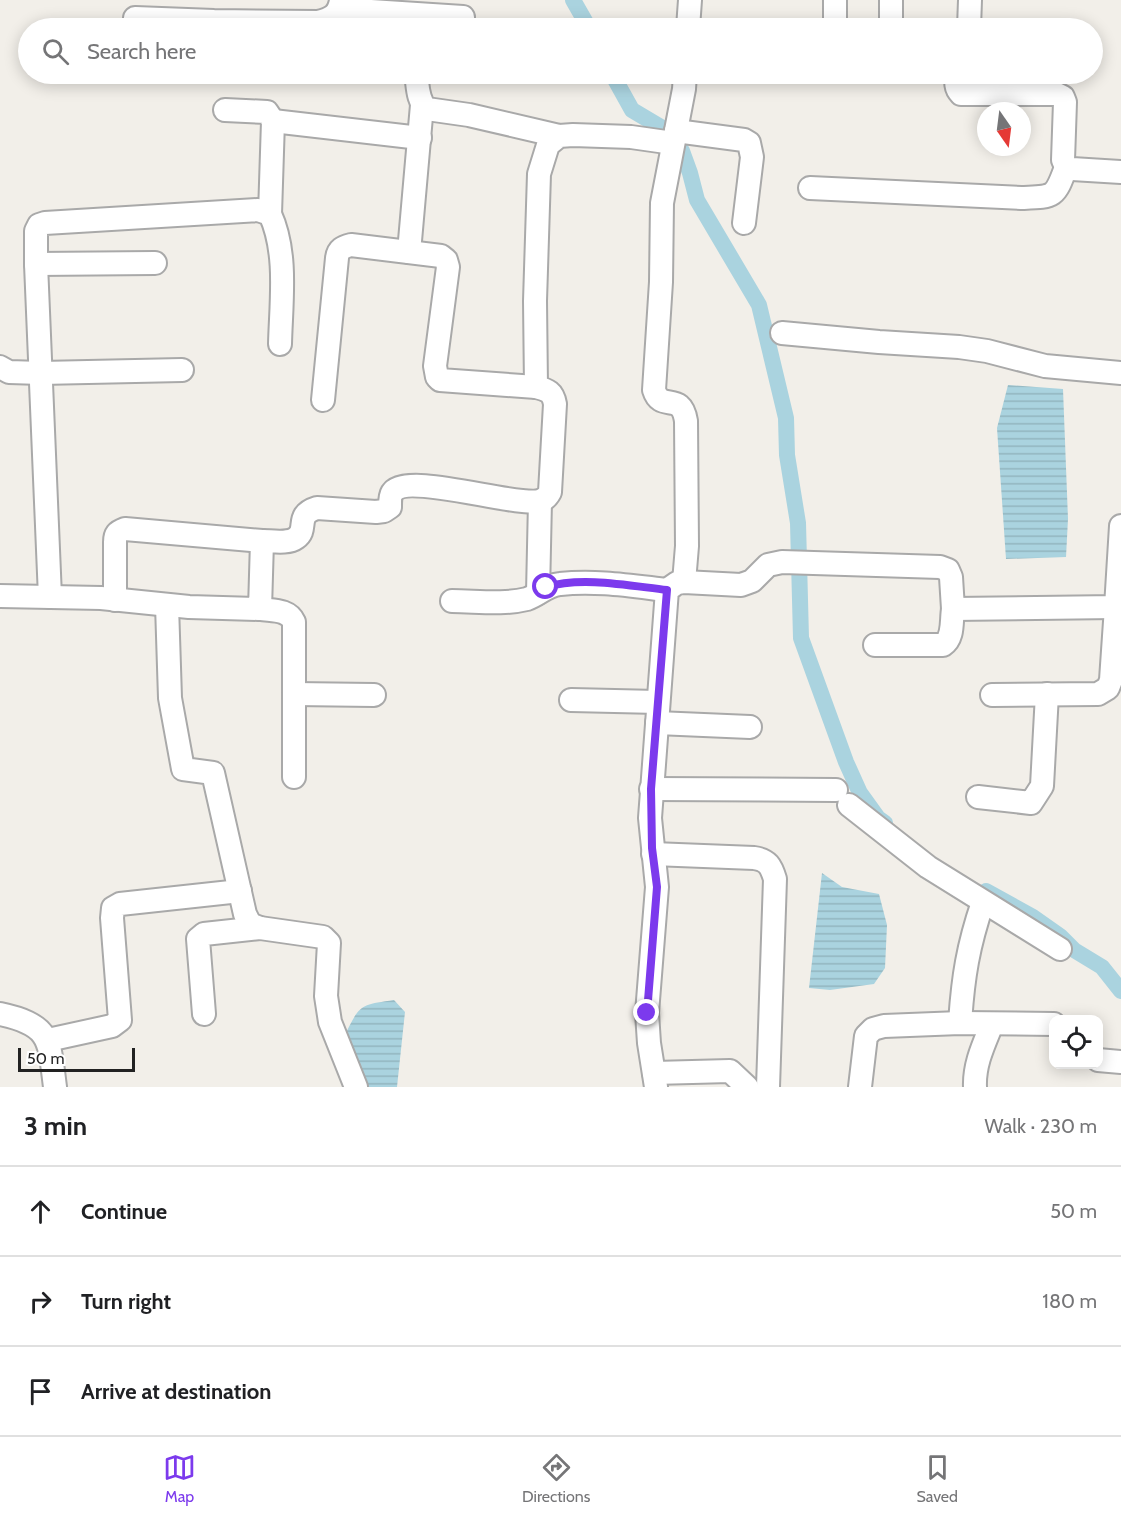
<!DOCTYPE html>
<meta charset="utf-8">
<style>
:root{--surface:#fff;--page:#f2f2f2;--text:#202124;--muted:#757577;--line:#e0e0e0;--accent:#7c3aed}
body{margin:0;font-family:Cabin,sans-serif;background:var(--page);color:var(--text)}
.controls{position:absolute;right:18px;bottom:18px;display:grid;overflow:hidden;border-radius:12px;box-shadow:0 3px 15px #0003}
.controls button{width:54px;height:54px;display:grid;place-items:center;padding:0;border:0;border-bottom:2px solid var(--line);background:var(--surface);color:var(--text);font:30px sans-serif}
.compass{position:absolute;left:977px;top:102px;width:54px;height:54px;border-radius:50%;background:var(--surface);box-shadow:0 3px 15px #0003;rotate:166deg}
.scale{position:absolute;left:18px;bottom:15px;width:117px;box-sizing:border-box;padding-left:6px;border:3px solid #222;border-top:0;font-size:16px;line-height:21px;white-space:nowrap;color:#222;-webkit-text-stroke:4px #fff;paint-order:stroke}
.stop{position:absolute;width:18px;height:18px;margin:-14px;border:4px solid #7c3aed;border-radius:50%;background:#fff}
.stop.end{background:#7c3aed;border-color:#fff;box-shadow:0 2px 6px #0008}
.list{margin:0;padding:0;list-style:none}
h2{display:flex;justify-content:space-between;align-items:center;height:78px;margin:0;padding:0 24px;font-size:26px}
h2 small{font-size:20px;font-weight:400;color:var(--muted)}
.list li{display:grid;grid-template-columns:39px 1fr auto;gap:18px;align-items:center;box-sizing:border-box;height:90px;padding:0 24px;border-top:2px solid var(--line)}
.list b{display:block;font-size:22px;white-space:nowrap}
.list em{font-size:20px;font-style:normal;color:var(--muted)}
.icon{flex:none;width:33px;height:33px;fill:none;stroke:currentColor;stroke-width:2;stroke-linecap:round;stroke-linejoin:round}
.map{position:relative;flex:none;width:1121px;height:1087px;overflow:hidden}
.search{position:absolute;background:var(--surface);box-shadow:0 3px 15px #0003;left:18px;right:18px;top:18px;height:66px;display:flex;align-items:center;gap:15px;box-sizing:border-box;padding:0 21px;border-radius:33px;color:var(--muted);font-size:22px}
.sheet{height:348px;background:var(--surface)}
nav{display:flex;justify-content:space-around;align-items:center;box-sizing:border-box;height:84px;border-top:2px solid var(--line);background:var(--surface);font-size:16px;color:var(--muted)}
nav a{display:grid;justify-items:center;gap:3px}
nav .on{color:var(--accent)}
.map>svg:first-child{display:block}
.water{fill:url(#water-rules)}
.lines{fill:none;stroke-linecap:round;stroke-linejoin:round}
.canal{stroke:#aad3df;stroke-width:16}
.minor-casing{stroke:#a9a9a9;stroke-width:26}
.minor{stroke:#fff;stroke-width:22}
.route{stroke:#7c3aed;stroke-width:8}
</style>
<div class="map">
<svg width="1121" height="1087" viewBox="0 0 1121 1087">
<defs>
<pattern id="water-rules" width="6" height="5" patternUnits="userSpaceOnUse" patternTransform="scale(1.5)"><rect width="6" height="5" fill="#aad3df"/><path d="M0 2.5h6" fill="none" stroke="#92b5bf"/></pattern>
</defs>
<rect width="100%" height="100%" fill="#f2efe9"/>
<!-- water -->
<g class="water">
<polygon points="1008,385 1063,389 1068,519 1066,557 1006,559 997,428"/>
<polygon points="822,873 842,887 879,894 887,925 885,968 874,984 830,990 809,988"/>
<path d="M 394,1000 L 405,1012 L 397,1087 L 367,1087 L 345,1035 C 360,1004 360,1005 394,1000 Z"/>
</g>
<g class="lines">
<!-- canal -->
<g class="canal">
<polyline points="573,0 589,28"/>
<polyline points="612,74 632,110 669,132 682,151 690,173 697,200 759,305 786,418 787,455 798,523 801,638 846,762 860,793 878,818 885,823"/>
<polyline points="986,891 1033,917 1060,936 1074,950 1102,967 1121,991"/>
</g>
<defs>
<g id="minor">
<polyline points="835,0 835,28"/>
<polyline points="340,9 463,17"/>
<path d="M 135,18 L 214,21 L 318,22 C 331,19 339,15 341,0"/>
<polyline points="688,28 690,0"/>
<polyline points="891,28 891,0"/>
<polyline points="969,28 970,0"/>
<path d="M 416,74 C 418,85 417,101 427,109 L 469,115 L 559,136"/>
<path d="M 957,74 C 956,82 955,88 961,94 L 1057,94 L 1063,97 L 1065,102 L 1063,160 L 1066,167 L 1072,169 L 1121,172"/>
<polyline points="225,110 267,112 273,121 270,214"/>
<polyline points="273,121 420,138"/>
<polyline points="676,131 744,140 749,143 752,157 744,223"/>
<path d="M 810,188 L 1021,198 C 1054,197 1055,198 1066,167"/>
<polyline points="409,252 422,105"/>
<polyline points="36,264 155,263"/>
<polyline points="782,333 879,342 959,347 987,351 1045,366 1121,373"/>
<polyline points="0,367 9,372 41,373 182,370"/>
<path d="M 323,400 L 337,258 C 338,249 343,247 351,245 L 441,256 L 446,260 L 448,267 L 435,366 L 437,377 L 440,380 L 536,387"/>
<path d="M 684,582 L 687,546 L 686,421 C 681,390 661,413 654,390 L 661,282 L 662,203 L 684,89 L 685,74"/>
<polyline points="538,593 540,501"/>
<path d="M 0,596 L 101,598 L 189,607 L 260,609 L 262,541 C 272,541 288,544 296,538 C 309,529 294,515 317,508 L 376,512 L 384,511 L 390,507 C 390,503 390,496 392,493 C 406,471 514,507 540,501 C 546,499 548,496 550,492 L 555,404 C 553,392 548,390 536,387 L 535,301 L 539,174 L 548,145 L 559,136 L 573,135 L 631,137 L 673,143"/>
<path d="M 50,597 L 36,264 L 36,231 L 39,225 L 45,223 L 258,210 L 270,214 C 288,253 281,302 280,344"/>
<path d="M 115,600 L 115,542 C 115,534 117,532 125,529 L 262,541"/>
<path d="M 452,601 C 476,601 503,605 527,599 C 539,595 547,585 560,584 C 596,580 632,586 667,590"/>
<polyline points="167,605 170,698 183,769 213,773 245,914 250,924 260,928 323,937 329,943 326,996 330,1022 356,1087"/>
<path d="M 260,609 C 273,611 288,609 294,622 L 294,777"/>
<path d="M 875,645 L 943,645 C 954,638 951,621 953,609"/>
<polyline points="294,694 374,695"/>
<polyline points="992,695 1098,694 1108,688 1111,680 1116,607"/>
<polyline points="571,700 658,702"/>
<polyline points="657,723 750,727"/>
<polyline points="651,789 836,790"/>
<polyline points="978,797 1031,803 1042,786 1047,694"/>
<polyline points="849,805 928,867 1060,949"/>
<path d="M 653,854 L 754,858 C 768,860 771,866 775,879 L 768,1087"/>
<path d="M 0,1014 C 52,1025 49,1041 55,1087"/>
<polyline points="204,1014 198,939 204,934 260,928"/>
<path d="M 960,1023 C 963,977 968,946 983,902"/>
<polyline points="48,1040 112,1026 120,1020 112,918 113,908 120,904 240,891"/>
<polyline points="1098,1060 1121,1062"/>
<polyline points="654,1073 730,1071 747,1087"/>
<polyline points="656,1087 649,1043 647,1013 657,887 650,818 667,590 677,583 684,582 741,585 752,581 768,565 782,562 940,567 948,570 951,577 953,609 1116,607 1121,526"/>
<polyline points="860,1087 866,1036 873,1029 884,1026 960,1023 1054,1024"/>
<path d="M 975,1087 C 974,1064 984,1044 992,1024"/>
</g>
</defs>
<!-- minor casing -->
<use href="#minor" class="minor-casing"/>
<!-- minor -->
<use href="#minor" class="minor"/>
</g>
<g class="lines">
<!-- route -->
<path class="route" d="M 546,587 C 582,576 631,586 667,590 L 651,789 L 652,848 L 657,887 L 647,1013"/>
</g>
</svg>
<div class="controls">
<button><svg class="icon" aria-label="locate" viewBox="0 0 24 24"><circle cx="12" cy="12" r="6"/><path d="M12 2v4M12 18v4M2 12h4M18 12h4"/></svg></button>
</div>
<svg class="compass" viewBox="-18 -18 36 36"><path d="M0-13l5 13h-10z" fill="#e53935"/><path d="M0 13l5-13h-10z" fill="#757577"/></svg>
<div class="scale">50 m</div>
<div class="stop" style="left:546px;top:587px"></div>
<div class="stop end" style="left:647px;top:1013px"></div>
<div class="search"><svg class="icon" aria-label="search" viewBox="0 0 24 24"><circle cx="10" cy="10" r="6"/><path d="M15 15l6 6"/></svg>Search here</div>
</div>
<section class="sheet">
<h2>3 min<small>Walk · 230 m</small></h2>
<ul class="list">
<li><svg class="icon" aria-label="ahead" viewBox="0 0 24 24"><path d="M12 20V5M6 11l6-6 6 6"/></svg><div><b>Continue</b></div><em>50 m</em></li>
<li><svg class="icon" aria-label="right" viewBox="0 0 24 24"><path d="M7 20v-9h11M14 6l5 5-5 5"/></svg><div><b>Turn right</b></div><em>180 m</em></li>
<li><svg class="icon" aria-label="arrive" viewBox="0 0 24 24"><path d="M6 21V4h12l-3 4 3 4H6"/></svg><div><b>Arrive at destination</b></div></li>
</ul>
</section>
<nav>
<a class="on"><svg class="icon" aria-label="map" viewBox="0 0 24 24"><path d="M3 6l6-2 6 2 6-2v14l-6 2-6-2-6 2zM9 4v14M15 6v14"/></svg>Map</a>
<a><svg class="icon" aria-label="directions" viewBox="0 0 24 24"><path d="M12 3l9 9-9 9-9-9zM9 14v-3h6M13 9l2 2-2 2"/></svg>Directions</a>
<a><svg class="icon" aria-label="saved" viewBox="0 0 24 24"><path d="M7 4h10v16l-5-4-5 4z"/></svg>Saved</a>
</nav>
